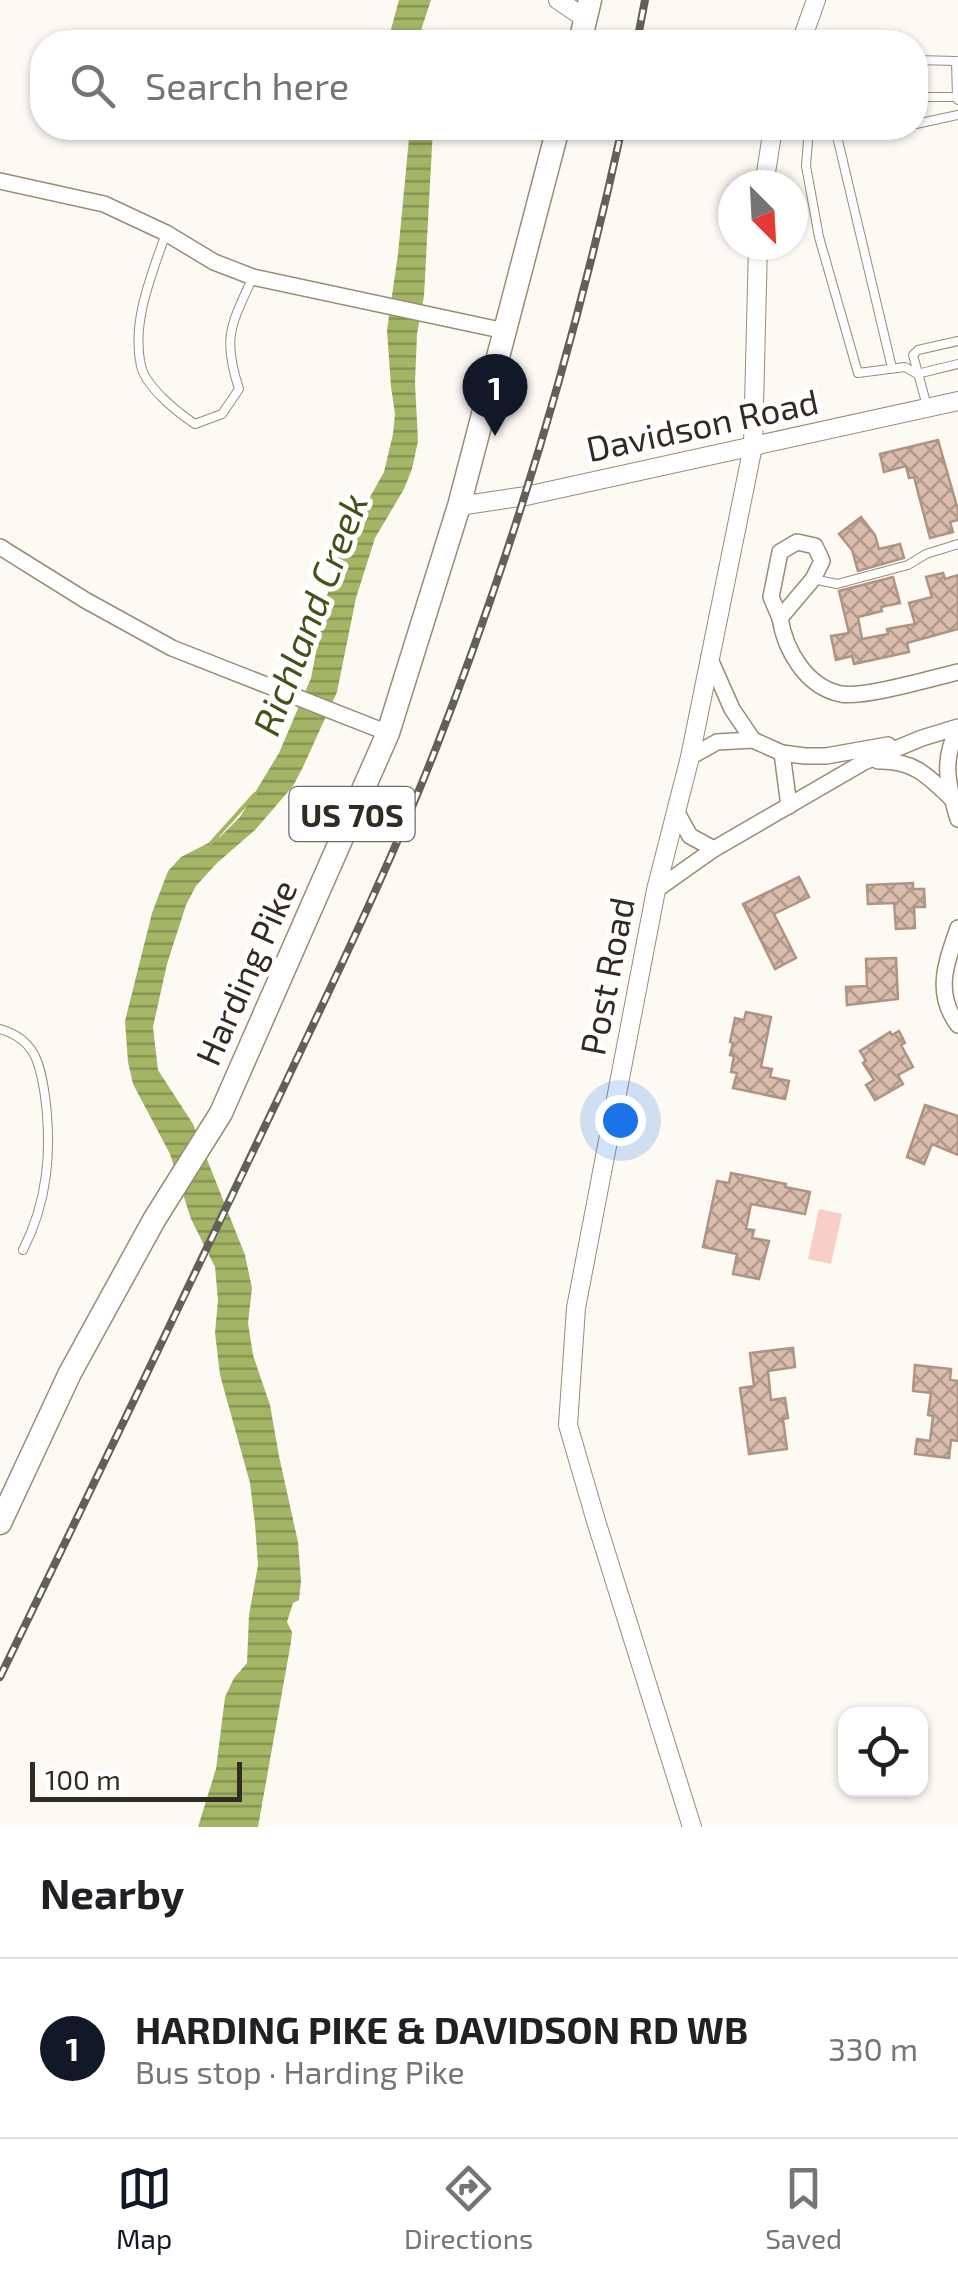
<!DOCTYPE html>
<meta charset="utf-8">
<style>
:root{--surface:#fff;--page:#f6f6f6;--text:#202124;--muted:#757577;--line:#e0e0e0;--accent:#111827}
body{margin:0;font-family:"Exo 2",sans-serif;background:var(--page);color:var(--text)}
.controls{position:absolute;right:30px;bottom:30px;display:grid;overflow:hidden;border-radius:20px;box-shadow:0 2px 8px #0004}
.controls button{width:90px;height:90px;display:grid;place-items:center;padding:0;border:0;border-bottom:2px solid var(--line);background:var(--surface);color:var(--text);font:50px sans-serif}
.compass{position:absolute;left:718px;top:170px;width:90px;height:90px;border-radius:50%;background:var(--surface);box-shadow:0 2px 8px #0004;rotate:156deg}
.scale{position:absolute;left:30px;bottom:25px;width:212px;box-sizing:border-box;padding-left:10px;border:5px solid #332b21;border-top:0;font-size:28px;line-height:35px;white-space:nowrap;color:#332b21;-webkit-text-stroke:8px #fff;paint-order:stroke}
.you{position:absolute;left:620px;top:1120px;width:35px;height:35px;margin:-25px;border:8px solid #fff;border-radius:50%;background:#1a73e8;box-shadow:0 0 0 15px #1a73e833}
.badge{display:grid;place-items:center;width:65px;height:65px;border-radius:50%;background:var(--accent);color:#fff;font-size:32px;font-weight:700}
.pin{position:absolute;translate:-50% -82px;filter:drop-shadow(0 2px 5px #0008)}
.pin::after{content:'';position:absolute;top:52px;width:35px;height:30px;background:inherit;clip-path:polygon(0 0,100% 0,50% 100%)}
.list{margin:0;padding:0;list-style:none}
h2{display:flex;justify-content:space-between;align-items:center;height:130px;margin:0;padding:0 40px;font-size:42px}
h2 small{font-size:32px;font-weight:400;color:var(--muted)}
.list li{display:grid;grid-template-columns:65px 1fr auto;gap:30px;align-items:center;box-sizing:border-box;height:180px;padding:0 40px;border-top:2px solid var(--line)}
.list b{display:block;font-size:38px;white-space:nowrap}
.list p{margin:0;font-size:32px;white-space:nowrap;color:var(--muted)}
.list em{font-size:32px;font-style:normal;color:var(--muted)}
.icon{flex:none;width:55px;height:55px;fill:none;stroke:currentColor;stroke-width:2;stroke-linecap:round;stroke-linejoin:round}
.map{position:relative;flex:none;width:958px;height:1827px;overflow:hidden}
.search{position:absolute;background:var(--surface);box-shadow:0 2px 8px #0004;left:30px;right:30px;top:30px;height:110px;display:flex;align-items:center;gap:25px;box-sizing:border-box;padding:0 35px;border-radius:40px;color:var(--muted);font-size:38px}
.sheet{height:310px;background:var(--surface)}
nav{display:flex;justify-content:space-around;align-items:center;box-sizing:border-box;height:140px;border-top:2px solid var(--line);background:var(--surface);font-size:28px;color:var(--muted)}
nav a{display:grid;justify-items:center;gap:5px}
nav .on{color:var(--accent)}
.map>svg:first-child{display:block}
.garden{fill:#f8cec6}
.water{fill:url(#water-rules)}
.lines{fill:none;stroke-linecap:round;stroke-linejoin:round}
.stream{stroke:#a4b666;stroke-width:4}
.building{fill:url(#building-cross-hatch);stroke:#af9383;stroke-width:2.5}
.service-casing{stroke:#9d8b73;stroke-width:10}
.minor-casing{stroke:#9d8b73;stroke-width:18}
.tertiary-casing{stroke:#9d8b73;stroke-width:20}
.primary-casing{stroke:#9d8b73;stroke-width:25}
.service{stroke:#fff;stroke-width:8}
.minor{stroke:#fff;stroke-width:15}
.tertiary{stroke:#fff;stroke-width:18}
.primary{stroke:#fff;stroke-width:22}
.rail-casing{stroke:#665f56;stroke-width:8}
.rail{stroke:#fff;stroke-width:4;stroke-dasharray:11;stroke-linecap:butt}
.labels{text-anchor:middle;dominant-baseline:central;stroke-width:10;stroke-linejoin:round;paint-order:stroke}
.shield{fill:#fff;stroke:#706b64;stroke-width:2.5}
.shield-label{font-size:32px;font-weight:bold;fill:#332b21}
.street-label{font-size:35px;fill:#332b21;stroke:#fff}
.water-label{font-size:38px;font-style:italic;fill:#465117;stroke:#fff}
</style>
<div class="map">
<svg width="958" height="1827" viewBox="0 0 958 1827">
<defs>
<pattern id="water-rules" width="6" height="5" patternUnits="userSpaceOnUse" patternTransform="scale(2.5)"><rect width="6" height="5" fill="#a4b666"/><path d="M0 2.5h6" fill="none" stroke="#869454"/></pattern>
<pattern id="building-cross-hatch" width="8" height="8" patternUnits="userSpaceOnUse" patternTransform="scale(2.5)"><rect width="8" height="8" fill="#dabdac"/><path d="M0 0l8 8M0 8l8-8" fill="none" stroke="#b19a8c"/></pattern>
</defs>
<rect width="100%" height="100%" fill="#fdf9f3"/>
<!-- garden -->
<polygon class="garden" points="819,1209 842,1214 831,1264 808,1259"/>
<!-- water -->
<g class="water">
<polygon points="399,0 431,0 422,27 420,42 390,42 390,33"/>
<polygon points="410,128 433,128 424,296 417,334 415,383 418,441 412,469 404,489 375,538 356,598 337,692 303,767 293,786 255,830 217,863 196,886 186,905 167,964 153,1027 158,1070 193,1124 245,1255 252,1288 248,1323 253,1355 270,1405 279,1456 298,1542 301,1581 299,1600 293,1603 287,1622 292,1632 291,1642 258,1827 198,1827 216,1769 225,1697 234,1678 247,1663 249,1615 258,1565 255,1524 250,1483 220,1375 215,1333 218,1300 215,1267 191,1219 170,1154 133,1084 128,1062 125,1021 152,913 168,871 181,857 220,837 240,817 279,753 311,678 327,596 338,557 357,520 384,472 393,434 395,414 391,387 387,330 398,254"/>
</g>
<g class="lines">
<!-- stream -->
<polyline class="stream" points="211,843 255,794"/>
</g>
<!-- building -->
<g class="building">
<polygon points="938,440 958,510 958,520 950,522 953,532 930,538 914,477 909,478 906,466 884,472 880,454"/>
<polygon points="861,517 875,535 879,549 900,544 904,558 858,571 852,550 839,534"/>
<polygon points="943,573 945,579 958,575 958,629 907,643 909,652 854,664 852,656 836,660 831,636 849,633 839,591 893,577 900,603 881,607 882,611 858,617 862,639 888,634 887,629 915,624 909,603 932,597 926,577"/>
<polygon points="799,877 809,897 774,914 796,958 775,969 743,904"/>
<polygon points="913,883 913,889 924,889 925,907 914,907 915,928 896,929 894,903 868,904 867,885"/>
<polygon points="896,958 898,999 847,1005 846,987 867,986 866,959"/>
<polygon points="746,1012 771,1017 761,1067 772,1069 770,1077 789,1081 785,1099 733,1088 737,1073 731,1072 734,1056 730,1055 733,1043 730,1042 735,1018 744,1020"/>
<polygon points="899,1031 905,1043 901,1045 913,1067 898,1075 903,1084 875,1100 866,1085 874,1080 863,1063 866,1061 860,1051 890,1032 892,1035"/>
<polygon points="925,1105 958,1116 958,1155 932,1144 924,1164 907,1157"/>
<polygon points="731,1173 786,1184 785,1187 810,1192 805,1214 751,1204 746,1229 754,1230 752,1238 769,1241 759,1279 733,1274 737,1254 703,1247 717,1181 729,1183"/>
<polygon points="793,1348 795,1367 768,1371 771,1400 785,1398 788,1418 783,1419 787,1449 749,1454 740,1388 754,1386 750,1353"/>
<polygon points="915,1365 951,1369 950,1380 958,1381 958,1441 951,1440 949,1458 915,1454 917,1439 930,1441 933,1416 928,1415 931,1393 913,1391"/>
</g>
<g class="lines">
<defs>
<g id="service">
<polyline points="916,60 956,61 957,97"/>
<polyline points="916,97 957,97 958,100"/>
<polyline points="916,124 958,115"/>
<polyline points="809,128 806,166 819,237 858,373 905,367 917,374 958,364"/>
<polyline points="835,128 892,368"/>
<polyline points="885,128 887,128"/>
<path d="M 166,233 C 152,274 131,322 141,366 C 146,387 177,412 195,424 L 222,414 L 239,389 C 222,337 231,325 253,277"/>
<polyline points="927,406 913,355 918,350 958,341"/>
<polyline points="813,579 837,584 908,565 926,554 958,544"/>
<path d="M 0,1029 C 35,1039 40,1063 45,1096 C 52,1150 48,1201 23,1250"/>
</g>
<g id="minor">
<polyline points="0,181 104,204 166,233 214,262 253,277 505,331"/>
<polygon points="797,542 815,546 822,561 813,579 780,618 771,597 780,552"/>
<polyline points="0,547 85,600 172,648 388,733"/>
<path d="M 780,618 C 785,650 806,687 841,694 C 865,698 932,678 958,672"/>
<polyline points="709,657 732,709 753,740"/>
<path d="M 958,729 C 941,760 948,786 958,819"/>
<polyline points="782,753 789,806"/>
<polyline points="690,757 717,742 753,740 782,753 805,756 826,756 888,745"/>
<path d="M 878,761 C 913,760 927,775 951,798"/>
<polyline points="676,811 690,836 714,849"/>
<polyline points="656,890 714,849 864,762 922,738 958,727"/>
<path d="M 958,928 C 946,963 934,993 958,1025"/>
</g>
<g id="tertiary">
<polyline points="558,0 586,19"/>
<polyline points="801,42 816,0"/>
<polyline points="764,185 773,128"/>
<polyline points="459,506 526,496 958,401"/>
<polyline points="692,1827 596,1521 568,1425 576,1308 656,890 690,757 753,446 758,245"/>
</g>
<g id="primary">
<polyline points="580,42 590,0"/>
<polyline points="0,1523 70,1373 154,1220 221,1113 388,733 459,506 558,128"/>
</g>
</defs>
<!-- service casing -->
<use href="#service" class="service-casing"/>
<!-- minor casing -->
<use href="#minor" class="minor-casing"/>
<!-- tertiary casing -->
<use href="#tertiary" class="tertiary-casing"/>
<!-- primary casing -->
<use href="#primary" class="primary-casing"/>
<!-- service -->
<use href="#service" class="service"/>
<!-- minor -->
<use href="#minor" class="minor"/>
<!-- tertiary -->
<use href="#tertiary" class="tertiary"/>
<!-- primary -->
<use href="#primary" class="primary"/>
<defs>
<g id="rail">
<polyline points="637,42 645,0"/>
<path d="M 0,1677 C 93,1485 186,1294 277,1101 C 332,984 389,868 436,748 C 515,546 576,339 622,128"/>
</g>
</defs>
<!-- rail casing -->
<use href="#rail" class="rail-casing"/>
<!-- rail -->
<use href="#rail" class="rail"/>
</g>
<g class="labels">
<!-- shield labels -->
<rect class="shield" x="289.5" y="787" width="125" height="54" rx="8"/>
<g class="shield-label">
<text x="352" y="814">US 70S</text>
</g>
<!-- street labels -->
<g class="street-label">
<text transform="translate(702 424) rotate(-12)">Davidson Road</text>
<text transform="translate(245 972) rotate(-66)">Harding Pike</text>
<text transform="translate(606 976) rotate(-79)">Post Road</text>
</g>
<!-- water labels -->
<g class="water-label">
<text transform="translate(309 614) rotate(-69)">Richland Creek</text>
</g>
</g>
</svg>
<div class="controls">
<button><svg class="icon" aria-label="locate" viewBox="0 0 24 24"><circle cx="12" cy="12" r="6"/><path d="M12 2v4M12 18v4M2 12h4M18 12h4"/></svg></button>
</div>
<svg class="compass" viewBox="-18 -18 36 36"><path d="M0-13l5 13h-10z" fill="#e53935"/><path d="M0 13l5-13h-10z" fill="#757577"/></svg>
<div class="scale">100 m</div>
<div class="you"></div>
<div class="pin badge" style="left:495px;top:436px">1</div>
<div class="search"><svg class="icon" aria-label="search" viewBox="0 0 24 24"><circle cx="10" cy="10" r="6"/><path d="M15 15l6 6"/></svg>Search here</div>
</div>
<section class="sheet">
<h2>Nearby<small></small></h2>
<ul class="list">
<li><span class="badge">1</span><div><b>HARDING PIKE &amp; DAVIDSON RD WB</b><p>Bus stop · Harding Pike</p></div><em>330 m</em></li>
</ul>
</section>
<nav>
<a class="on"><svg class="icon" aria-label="map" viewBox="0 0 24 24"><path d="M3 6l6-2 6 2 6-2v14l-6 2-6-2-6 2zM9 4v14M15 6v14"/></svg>Map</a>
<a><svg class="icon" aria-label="directions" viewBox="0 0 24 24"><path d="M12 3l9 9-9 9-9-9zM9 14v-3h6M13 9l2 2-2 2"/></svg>Directions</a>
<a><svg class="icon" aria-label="saved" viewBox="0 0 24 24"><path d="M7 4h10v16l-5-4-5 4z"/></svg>Saved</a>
</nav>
